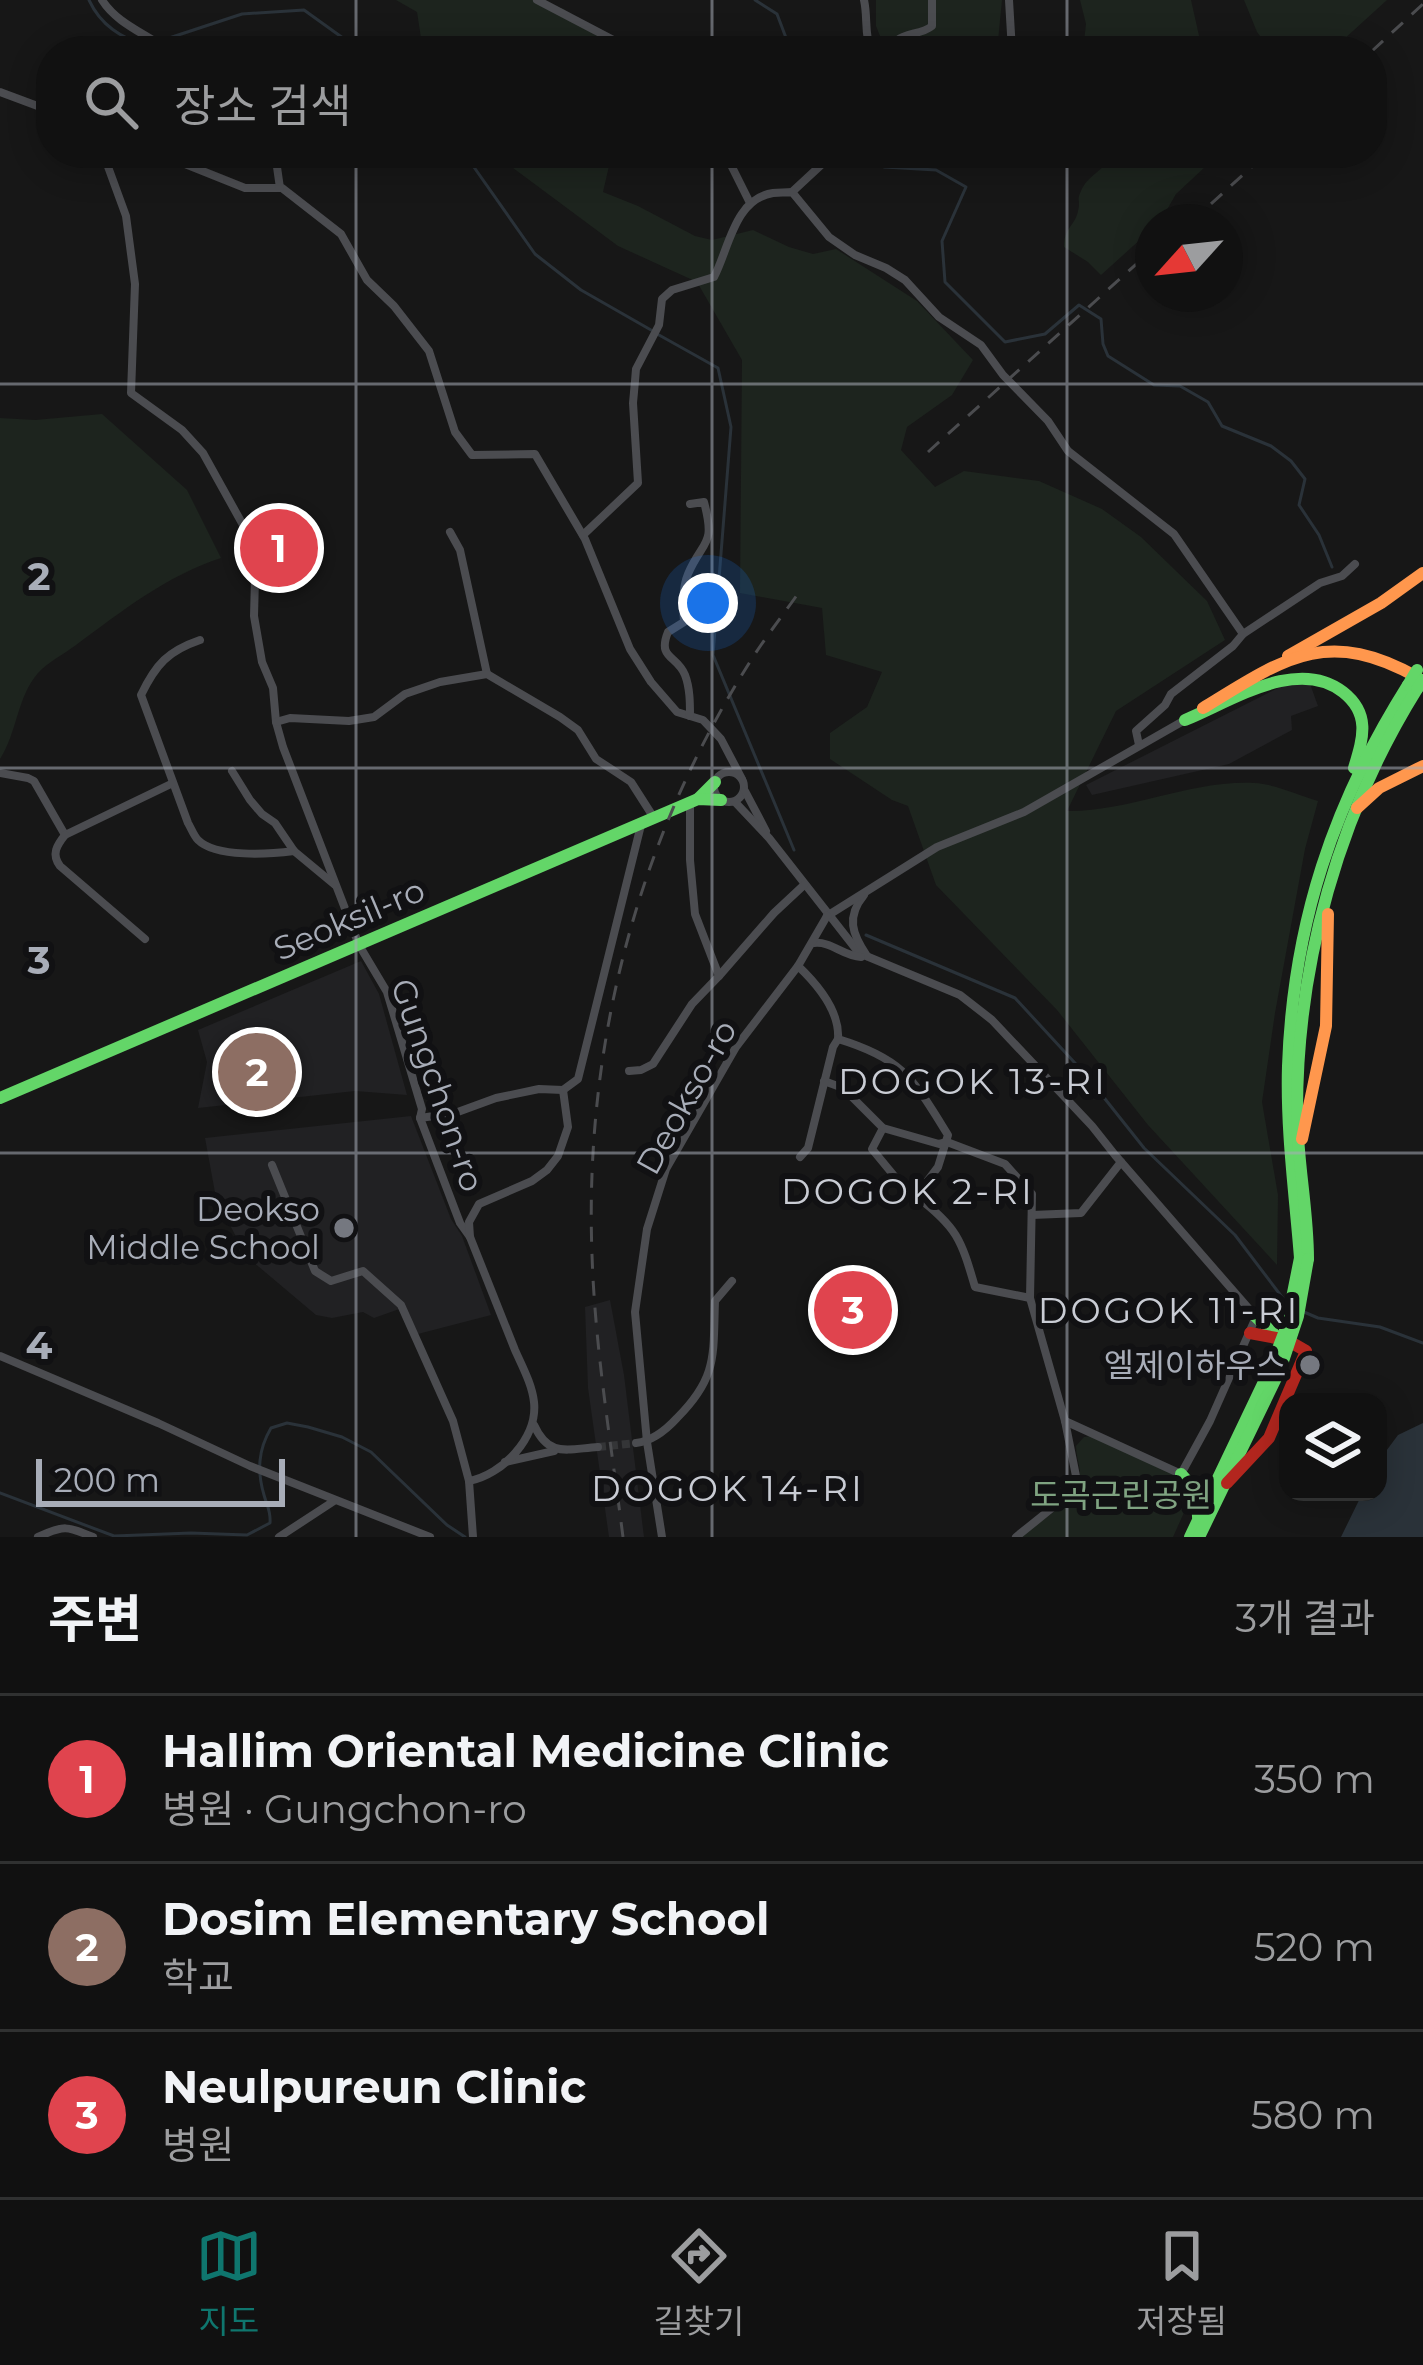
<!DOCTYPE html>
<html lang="ko">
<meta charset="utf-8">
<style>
:root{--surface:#111;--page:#1a1a1a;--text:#f1f3f6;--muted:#9c9d9f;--line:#303131;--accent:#0f766e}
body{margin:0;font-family:Montserrat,"Noto Sans KR",sans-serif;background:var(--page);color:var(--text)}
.controls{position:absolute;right:36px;bottom:36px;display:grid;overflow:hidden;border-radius:24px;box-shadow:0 6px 30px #0003}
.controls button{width:108px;height:108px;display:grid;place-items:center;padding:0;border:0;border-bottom:3px solid var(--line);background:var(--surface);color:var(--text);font:60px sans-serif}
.compass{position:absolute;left:1135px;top:204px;width:108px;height:108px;border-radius:50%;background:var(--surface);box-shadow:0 6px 30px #0003;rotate:243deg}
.scale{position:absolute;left:36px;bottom:30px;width:249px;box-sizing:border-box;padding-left:12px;border:6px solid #a8adb8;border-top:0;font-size:33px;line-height:42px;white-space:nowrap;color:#a8adb8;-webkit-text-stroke:9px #111113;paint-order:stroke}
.you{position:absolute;left:708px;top:603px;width:42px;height:42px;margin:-30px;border:9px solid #fff;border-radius:50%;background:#1a73e8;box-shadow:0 0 0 18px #1a73e833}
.badge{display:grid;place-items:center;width:78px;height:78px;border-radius:50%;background:var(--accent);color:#fff;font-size:39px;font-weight:700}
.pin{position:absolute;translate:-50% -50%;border:6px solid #fff;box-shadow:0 3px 12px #0006}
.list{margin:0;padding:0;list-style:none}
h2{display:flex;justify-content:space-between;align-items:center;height:156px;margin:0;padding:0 48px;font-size:51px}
h2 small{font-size:39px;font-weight:400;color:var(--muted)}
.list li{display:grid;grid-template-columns:78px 1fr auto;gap:36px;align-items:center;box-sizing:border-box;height:168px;padding:0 48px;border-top:3px solid var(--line)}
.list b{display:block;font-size:45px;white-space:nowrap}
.list p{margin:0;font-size:39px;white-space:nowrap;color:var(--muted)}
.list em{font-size:39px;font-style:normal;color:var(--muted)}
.icon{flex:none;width:66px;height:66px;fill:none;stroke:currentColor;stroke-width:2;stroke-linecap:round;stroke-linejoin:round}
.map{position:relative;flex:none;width:1423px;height:1537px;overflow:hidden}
.search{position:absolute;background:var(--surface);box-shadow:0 6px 30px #0003;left:36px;right:36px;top:36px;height:132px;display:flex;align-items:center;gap:30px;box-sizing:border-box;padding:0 42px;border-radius:48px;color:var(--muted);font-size:45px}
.sheet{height:660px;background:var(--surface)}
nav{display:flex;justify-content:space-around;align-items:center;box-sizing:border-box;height:168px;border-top:3px solid var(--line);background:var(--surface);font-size:33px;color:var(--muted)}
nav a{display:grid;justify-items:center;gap:6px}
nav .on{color:var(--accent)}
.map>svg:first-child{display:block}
.built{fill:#212123}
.green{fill:#1d241e}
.water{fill:#2a3239}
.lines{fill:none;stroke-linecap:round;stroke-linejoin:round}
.stream{stroke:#2a3239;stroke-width:3}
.street-tunnel{stroke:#343537;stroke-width:8;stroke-dasharray:8 4;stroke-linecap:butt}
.street{stroke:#4b4c50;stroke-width:8}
.fast{stroke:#63d668;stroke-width:12}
.slow{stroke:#ff974d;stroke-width:12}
.jam{stroke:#b3261e;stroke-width:12}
.rail{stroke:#4b4c4f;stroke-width:3;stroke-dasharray:15 12;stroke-linecap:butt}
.fast-bridge{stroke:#63d668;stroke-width:12}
.grid{fill:none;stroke:#a8adb8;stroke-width:3;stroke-opacity:0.55}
.poi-dot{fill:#757880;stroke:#111113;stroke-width:4.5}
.labels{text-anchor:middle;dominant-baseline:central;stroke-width:12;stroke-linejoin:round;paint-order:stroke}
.street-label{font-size:33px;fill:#a8adb8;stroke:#111113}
.poi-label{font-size:33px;fill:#a8adb8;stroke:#111113;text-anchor:end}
.park-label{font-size:33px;fill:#7fa381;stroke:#111113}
.neighbourhood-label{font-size:36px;letter-spacing:3px;fill:#c9ccd4;stroke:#111113}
.grid-label{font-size:39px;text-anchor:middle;font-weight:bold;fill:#a8adb8;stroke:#111113;stroke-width:12;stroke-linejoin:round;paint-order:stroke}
</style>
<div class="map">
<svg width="1423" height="1537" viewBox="0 0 1423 1537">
<rect width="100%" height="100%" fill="#171717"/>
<!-- built -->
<g class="built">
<polygon points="1309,681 1318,706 1291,716 1292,730 1229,764 1092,795 1086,785 1288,683"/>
<polygon points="361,961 379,994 407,1095 355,1091 198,1108 207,1062 198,1030"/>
<polygon points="411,1116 451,1219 462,1236 491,1315 418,1334 405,1307 374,1318 363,1312 332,1318 316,1315 246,1256 216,1198 205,1138"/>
<polygon points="610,1300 624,1375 644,1537 609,1537 588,1388 585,1307"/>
</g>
<!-- green -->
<g class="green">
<polygon points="396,0 536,0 564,9 607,44 605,51 423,51 417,12"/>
<polygon points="876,0 1002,0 997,51 886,51 876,26"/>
<polygon points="1080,0 1191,0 1202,49 1212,51 1083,51 1086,24"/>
<polygon points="1244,0 1387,0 1331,51 1264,51 1267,45 1257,32"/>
<path d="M 493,153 L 612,153 L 603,192 L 638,206 L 695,236 L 712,240 L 753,230 L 789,247 L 813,254 L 836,249 L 917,301 L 973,360 L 952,395 L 907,427 L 901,450 L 935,487 L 964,471 L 1039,481 L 1102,509 L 1141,537 L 1207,601 L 1225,640 L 1116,711 L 1067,811 C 1130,812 1190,780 1254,783 C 1275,784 1298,795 1318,801 L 1305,849 L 1275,1013 L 1262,1102 L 1278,1195 L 1277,1265 L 1148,1125 L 1057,1010 L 936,885 L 908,806 L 892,800 L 830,759 L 830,733 L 867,707 L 882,672 L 826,655 L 822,608 L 740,593 L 742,360 L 697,282 L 618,246 Z"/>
<path d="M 1114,153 L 1220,153 L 1176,194 L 1160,222 L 1153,222 L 1153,228 L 1101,275 L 1088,262 L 1064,247 C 1064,227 1075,226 1078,211 C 1081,200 1076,201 1081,191 C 1088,174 1107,169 1114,153 Z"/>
<path d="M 102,414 L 187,490 L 221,558 C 166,576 122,611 76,645 C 64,654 48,662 38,673 C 17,697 17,733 0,759 L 0,418 L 35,420 Z"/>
<path d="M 1092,1436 L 1187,1480 L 1195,1488 L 1173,1537 L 1020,1537 C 1037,1524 1080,1498 1080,1475 C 1080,1465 1076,1456 1076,1446 L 1084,1437 Z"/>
</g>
<!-- water -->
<polygon class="water" points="1423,1423 1423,1537 1341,1537 1363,1492 1378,1492 1378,1462 1398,1435"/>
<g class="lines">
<!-- stream -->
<g class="stream">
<path d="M 89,0 C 101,26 121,37 147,47 L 151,45"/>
<polyline points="755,0 777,14 791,51"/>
<polyline points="160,41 242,14 304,10 361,51"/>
<polyline points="464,153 535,254 581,290 651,330"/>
<polyline points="857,153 884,167 936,170 966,187 942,241 945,282 1005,342 1045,334 1079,305 1101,319 1103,344 1108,356 1154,385 1180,386 1208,402 1222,426 1271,446 1291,461 1305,479 1299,505 1319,535 1332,567"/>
<polyline points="659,335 718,368 731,427 713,655 794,850"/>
<polyline points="866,935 1015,998 1086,1075 1144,1148 1235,1235 1285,1301"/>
<polyline points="1304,1312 1318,1318 1380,1327 1423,1343"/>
<path d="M 0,1493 L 114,1536 L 191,1533 L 247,1535 L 270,1523 C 271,1511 267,1506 264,1495 C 257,1471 258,1450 271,1428 L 287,1423 L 308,1427 L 342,1437 L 371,1452 L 447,1525 L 465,1537"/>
</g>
<!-- street-tunnel -->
<polyline class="street-tunnel" points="598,1447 636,1443"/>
<!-- street -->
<g class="street">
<path d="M 102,0 C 117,24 147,34 169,51"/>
<polyline points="537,0 621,44"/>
<path d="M 864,0 C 868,17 864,35 871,51"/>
<polyline points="1009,0 1012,51"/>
<polyline points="617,51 621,44 632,51"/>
<path d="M 894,51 L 896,41 C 907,32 921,35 932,26 L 932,0"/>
<polyline points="0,92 51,111"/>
<polyline points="103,153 126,216 135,284 131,393 182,430 203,453 248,534 255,579 254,616 262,662 273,688 276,722 283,747 359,945 387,992 422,1109 420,1118 460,1223 470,1237"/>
<polyline points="165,153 185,164 245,188 282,188 341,234 367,280 394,306 429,351 455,432 472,455 535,454 585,539 630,649 651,682 677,712 703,720 721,739 742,779"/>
<polyline points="275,153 280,188"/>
<polyline points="720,153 730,163 750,203"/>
<polyline points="792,192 834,153"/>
<path d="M 690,504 L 704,502 C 716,547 703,539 688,574 C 682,588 683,607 684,622 L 668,632 C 657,659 677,655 685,675 C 690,688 690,703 690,716"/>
<polyline points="450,532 460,550 487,674"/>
<path d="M 583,535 L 638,483 L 633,403 L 635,381 L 636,369 L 659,325 L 662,299 L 672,290 L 714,277 C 729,249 734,199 773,193 C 779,192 786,193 792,192 L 829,237 L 855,255 L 886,268 L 905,280 L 939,317 L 981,345 L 1003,375 L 1048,421 L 1068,451 L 1174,534 L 1243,634"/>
<path d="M 200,640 C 168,651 156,664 141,695 L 188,823 C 191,828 194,836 198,840 C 216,858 270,854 294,851"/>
<polyline points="276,722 290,718 349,721 374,717 405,694 440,682 487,674 560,717 578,730 596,759 631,782 654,818"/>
<polyline points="1139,745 1136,731 1165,705 1171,694 1233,646 1243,634 1320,583 1342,576 1355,564"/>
<polyline points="232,771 250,800 262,814 275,823 294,851 335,885"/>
<circle cx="729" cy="787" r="15"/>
<polyline points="0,773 28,778 34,781 65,835 173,783"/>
<polyline points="745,791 766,831"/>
<polyline points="735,802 769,838 859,953 960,995 992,1020 1092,1126 1115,1155 1256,1317 1210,1421 1181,1474 1065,1421"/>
<path d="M 65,835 C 57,845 51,854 60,866 L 145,939"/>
<path d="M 864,895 C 846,917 852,934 867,956"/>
<polyline points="827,916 937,847 1024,812 1185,720"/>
<path d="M 814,943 C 831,941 843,956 861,957"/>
<path d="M 798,966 C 817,984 840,1011 838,1039 C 904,1059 913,1079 948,1135 L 938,1167 L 916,1196 L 905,1189 L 872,1149 L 883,1128"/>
<polyline points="719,976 774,913 804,885"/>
<polyline points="629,1071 641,1070 653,1064 692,1004 719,976 695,914 690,860 690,803"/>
<polyline points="824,1081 843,1088 883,1128 939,1144 947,1142 1005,1164 1032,1194 1030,1298 1065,1421 1076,1476 1067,1496 1016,1537"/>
<polyline points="420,1118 455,1113 496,1098 539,1089 563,1090 578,1079 641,825"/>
<polyline points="800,1157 808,1148 833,1047 838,1039"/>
<polyline points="272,1165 315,1271 331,1281 363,1271 401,1305 453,1421 469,1481 473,1537"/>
<path d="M 916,1196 C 957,1227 961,1239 975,1287 L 1030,1298"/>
<polyline points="1032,1215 1081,1213 1121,1162"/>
<polyline points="0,1356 158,1423 250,1466 430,1537"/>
<path d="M 534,1425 C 549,1458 567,1449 598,1447"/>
<path d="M 636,1443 C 653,1441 666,1430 677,1418 C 718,1377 713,1355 715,1301 L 732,1281"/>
<polyline points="505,1462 554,1451"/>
<path d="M 469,1481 C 502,1475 538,1438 534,1402 C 532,1384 522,1366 515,1350 C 500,1312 485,1275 470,1237 L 469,1222 L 479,1204 L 532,1181 L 547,1170 L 558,1156 L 568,1127 L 563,1090"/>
<path d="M 38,1537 C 64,1525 67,1526 93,1537"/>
<polyline points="279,1537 334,1501"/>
<polyline points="662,1537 647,1442 635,1312 647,1229 666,1169 736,1047 798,966 827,916"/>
</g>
<!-- fast -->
<g class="fast">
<path d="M 1185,720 C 1230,702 1297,656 1343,692 C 1371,714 1363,738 1354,768"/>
<polyline points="698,799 715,782"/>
<polyline points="0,1098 698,799 721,800"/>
<path d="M 1300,1258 C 1295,1194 1286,1130 1288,1066 C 1293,924 1333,804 1408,685"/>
<path d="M 1308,1259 C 1308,1209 1297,1161 1297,1111 C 1297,963 1339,814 1417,689"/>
<polyline points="1256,1317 1275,1335"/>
<polyline points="1181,1474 1197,1492 1198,1517"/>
<polyline points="1190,1537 1271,1367"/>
<polyline points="1199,1537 1280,1370"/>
</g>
<!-- slow -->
<g class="slow">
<polyline points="1288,656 1381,603 1423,573"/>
<path d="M 1203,708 C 1283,659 1326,626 1417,677"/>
<polyline points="1357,808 1379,788 1423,766"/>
<polyline points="1302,1139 1326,1026 1328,914"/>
</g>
<!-- jam -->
<polyline class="jam" points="1227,1483 1269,1438 1306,1351 1287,1340 1250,1333"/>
<!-- rail -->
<g class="rail">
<polyline points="1372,51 1423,4"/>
<polyline points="1191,222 1267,153"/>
<polyline points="928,452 1153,249"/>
<path d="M 623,1537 C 611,1443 595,1349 592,1255 C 584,1042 639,833 755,654 C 768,634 783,615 797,595"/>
</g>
<!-- fast-bridge -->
<g class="fast-bridge">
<polyline points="1408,685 1417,670"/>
<polyline points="1417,689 1423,680"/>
<polyline points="1271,1367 1286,1328 1300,1258"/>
<polyline points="1280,1370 1298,1316 1308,1259"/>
</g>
</g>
<!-- grid -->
<path class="grid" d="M 356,0 L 356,51M 712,0 L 712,51M 1067,0 L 1067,51M 356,153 L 356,1537M 712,153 L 712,1537M 1067,153 L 1067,1537M 0,384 L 1423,384M 0,768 L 1423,768M 0,1153 L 1423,1153"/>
<!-- markers -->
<g class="poi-dot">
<circle cx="344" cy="1228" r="12"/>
<circle cx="1310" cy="1365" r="12"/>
</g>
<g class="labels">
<!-- street labels -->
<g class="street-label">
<text transform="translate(349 919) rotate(-23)">Seoksil-ro</text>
<text transform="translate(438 1085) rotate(71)">Gungchon-ro</text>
<text transform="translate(686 1097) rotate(-61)">Deokso-ro</text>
</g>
<!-- poi labels -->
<g class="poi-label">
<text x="320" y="1209">Deokso<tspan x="320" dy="38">Middle School</tspan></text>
<text x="1286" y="1365">엘제이하우스</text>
</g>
<!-- park labels -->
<g class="park-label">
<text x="1121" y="1495">도곡근린공원</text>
</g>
<!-- neighbourhood labels -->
<g class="neighbourhood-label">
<text x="973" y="1081">DOGOK 13-RI</text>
<text x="908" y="1191">DOGOK 2-RI</text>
<text x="1169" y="1310">DOGOK 11-RI</text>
<text x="728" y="1488">DOGOK 14-RI</text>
</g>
</g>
<g class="grid-label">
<text x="39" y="590">2</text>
<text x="39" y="974">3</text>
<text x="39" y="1359">4</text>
</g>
</svg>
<div class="controls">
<button><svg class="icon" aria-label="layers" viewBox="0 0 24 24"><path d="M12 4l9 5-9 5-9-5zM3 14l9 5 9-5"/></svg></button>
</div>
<svg class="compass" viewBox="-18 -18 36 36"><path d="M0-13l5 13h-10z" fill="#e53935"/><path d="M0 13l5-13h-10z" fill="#9c9d9f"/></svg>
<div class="scale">200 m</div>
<div class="you"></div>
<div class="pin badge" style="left:279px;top:548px;background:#e0444e">1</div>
<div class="pin badge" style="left:257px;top:1072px;background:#8d6e63">2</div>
<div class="pin badge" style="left:853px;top:1310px;background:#e0444e">3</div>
<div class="search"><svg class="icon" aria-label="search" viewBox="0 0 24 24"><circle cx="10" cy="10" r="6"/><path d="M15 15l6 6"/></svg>장소 검색</div>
</div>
<section class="sheet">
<h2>주변<small>3개 결과</small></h2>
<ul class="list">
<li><span class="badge" style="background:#e0444e">1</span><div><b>Hallim Oriental Medicine Clinic</b><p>병원 · Gungchon-ro</p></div><em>350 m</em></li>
<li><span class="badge" style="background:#8d6e63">2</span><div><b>Dosim Elementary School</b><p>학교</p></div><em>520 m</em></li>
<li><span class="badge" style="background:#e0444e">3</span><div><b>Neulpureun Clinic</b><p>병원</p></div><em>580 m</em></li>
</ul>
</section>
<nav>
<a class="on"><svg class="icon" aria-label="map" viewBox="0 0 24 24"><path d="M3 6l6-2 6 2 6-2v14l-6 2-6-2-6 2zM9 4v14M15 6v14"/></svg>지도</a>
<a><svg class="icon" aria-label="directions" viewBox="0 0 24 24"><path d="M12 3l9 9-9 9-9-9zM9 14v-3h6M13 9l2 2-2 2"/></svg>길찾기</a>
<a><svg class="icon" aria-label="saved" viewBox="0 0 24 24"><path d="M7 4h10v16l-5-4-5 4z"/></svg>저장됨</a>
</nav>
